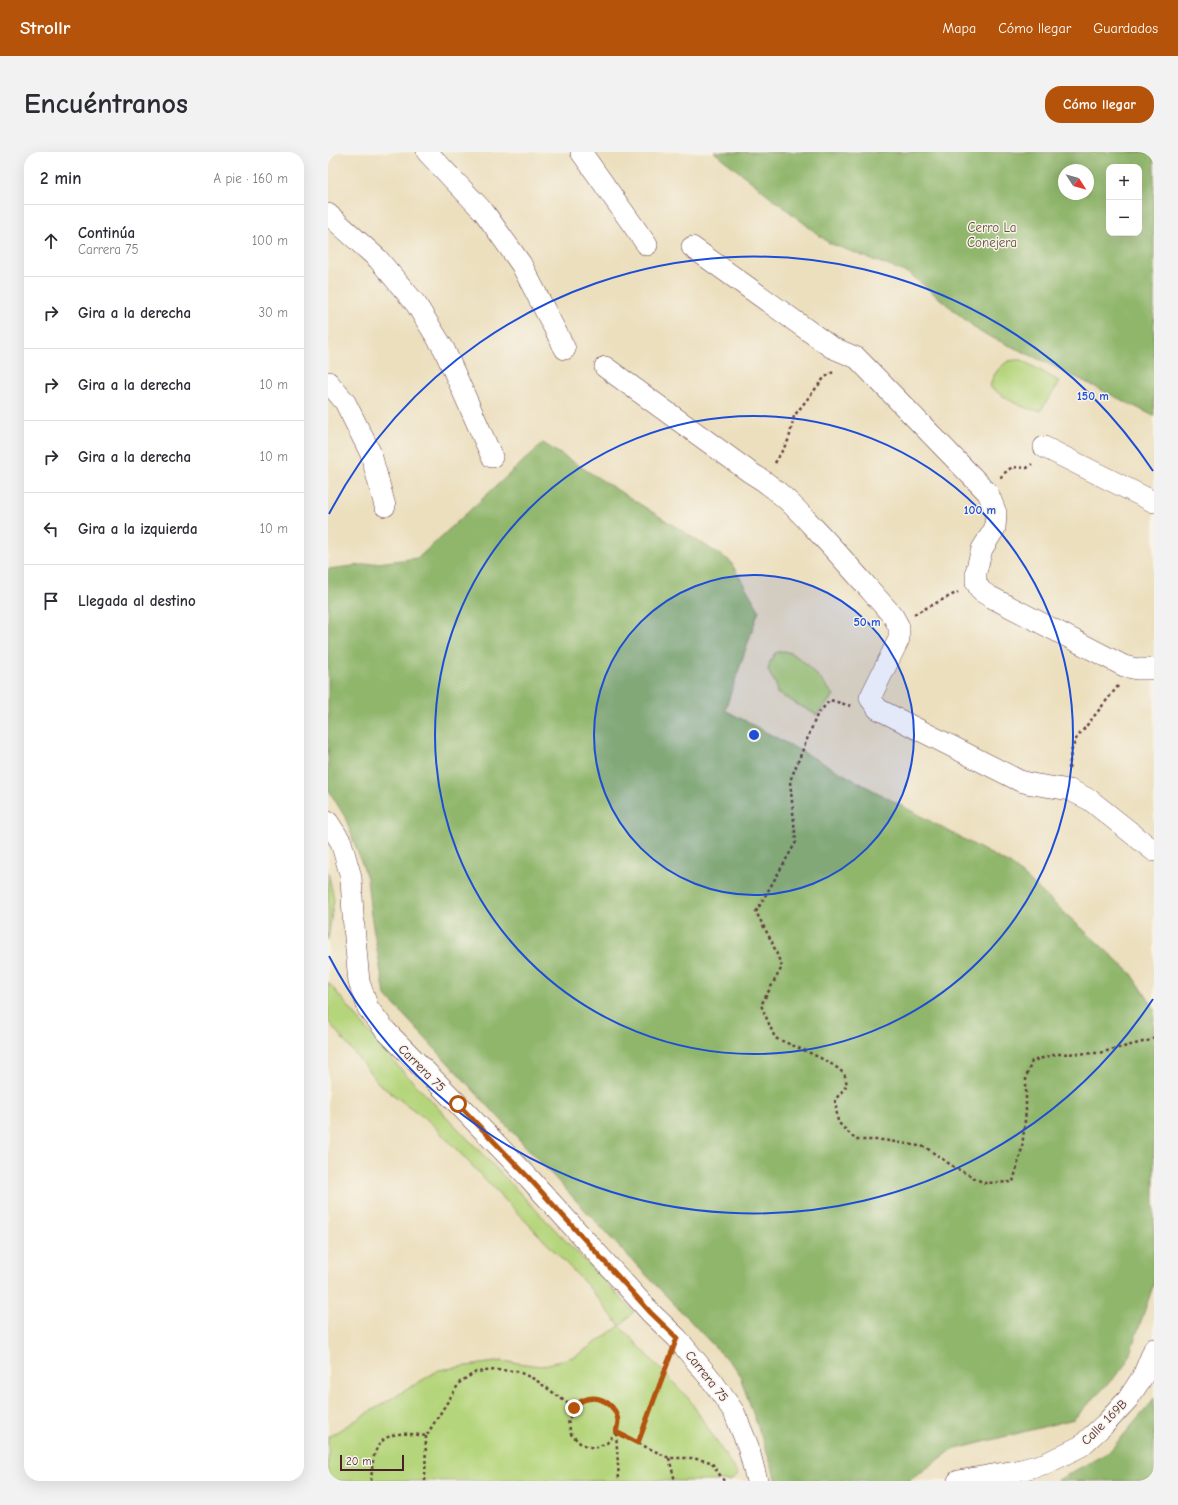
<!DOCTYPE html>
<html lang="es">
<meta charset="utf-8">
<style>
:root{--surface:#fff;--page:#f2f2f3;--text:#2b2b33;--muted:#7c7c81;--line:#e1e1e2;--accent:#b45309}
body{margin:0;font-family:"Comic Neue",sans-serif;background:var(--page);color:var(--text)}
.controls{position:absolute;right:12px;top:12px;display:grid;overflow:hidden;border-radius:8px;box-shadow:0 4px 16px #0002}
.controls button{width:36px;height:36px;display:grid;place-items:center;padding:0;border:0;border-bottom:1px solid var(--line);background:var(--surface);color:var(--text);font:20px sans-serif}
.compass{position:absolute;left:730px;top:12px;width:36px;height:36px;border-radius:50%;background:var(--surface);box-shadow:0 4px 16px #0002;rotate:126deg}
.scale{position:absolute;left:12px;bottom:10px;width:64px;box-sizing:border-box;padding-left:4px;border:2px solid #4a1f2b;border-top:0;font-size:11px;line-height:14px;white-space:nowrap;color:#4a1f2b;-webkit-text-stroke:3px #f7f3e8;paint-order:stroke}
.stop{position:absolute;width:12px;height:12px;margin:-9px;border:3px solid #b45309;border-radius:50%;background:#fff}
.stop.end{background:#b45309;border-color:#fff;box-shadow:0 1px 4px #0008}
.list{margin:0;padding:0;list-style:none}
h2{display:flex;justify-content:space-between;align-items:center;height:52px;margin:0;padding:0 16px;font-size:17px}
h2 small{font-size:13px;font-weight:400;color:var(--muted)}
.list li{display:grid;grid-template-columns:26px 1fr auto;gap:12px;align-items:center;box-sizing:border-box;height:72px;padding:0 16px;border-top:1px solid var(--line)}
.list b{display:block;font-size:15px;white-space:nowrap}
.list p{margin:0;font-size:13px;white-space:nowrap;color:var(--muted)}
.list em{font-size:13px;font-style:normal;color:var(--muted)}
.icon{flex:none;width:22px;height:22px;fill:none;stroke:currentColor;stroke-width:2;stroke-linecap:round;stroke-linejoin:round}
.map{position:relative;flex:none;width:826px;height:1329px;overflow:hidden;border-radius:16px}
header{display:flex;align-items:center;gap:24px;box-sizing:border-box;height:56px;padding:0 20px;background:var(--accent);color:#fff}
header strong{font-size:19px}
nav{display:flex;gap:22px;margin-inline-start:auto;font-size:14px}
.intro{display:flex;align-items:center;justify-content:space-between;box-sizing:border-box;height:96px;padding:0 24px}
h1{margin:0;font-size:28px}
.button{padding:10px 18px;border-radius:16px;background:var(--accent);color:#fff;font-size:14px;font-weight:700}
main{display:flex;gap:24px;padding:0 24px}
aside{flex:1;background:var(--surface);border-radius:16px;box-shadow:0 4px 16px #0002}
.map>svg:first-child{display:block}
.green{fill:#b5d57c;stroke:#807a54}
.forest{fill:#90b66c;stroke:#6d6a4c;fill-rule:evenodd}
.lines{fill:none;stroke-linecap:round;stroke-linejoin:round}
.minor-casing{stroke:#623c41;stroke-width:22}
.path{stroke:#623c41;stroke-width:2.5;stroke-dasharray:3 3;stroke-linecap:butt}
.minor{stroke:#fff;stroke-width:21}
.route{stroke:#b45309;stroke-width:5}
.ring{fill:none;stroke:#1d4ed8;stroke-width:2}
.labels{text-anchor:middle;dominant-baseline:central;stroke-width:3;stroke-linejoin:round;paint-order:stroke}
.park-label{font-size:13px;fill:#654c3f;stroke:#f7f3e8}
.street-label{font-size:13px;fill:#4a1f2b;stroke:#f7f3e8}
.centre{fill:#1d4ed8;stroke:#f7f3e8;stroke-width:2}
.ring-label{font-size:12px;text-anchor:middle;font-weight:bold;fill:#1d4ed8;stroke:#f7f3e8;stroke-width:3;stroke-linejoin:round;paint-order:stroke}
</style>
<header>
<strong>Strollr</strong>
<nav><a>Mapa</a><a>Cómo llegar</a><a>Guardados</a></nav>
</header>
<div class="intro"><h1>Encuéntranos</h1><a class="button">Cómo llegar</a></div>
<main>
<aside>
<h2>2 min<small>A pie · 160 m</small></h2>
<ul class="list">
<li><svg class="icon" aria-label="ahead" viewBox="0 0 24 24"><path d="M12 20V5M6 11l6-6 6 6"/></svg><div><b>Continúa</b><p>Carrera 75</p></div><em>100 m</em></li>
<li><svg class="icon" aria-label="right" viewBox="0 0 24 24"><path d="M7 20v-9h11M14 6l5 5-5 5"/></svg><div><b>Gira a la derecha</b></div><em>30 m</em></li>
<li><svg class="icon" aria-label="right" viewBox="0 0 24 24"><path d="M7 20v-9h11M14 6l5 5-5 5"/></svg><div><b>Gira a la derecha</b></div><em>10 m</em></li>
<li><svg class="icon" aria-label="right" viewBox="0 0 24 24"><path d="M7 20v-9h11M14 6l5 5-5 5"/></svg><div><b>Gira a la derecha</b></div><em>10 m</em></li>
<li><svg class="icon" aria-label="left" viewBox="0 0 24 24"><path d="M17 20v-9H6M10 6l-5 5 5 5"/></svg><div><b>Gira a la izquierda</b></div><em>10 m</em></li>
<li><svg class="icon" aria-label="arrive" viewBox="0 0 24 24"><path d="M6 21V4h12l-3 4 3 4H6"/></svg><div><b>Llegada al destino</b></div></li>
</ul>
</aside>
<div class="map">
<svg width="826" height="1329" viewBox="0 0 826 1329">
<rect width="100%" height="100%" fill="#f7f3e8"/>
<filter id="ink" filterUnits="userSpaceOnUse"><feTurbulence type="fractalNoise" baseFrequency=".025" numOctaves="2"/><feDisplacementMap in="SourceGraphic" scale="8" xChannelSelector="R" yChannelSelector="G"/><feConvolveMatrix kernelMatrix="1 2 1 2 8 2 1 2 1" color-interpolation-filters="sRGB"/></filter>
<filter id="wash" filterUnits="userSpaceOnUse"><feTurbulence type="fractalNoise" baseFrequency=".012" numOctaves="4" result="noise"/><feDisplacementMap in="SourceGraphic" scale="16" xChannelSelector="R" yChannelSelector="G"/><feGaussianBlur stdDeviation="0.9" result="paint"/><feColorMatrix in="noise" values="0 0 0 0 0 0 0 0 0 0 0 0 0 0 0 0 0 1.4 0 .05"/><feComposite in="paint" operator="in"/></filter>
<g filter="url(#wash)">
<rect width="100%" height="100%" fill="#ecdfbe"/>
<!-- green -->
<g class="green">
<path d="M 694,208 L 732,230 L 712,259 C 692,257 678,246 662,235 C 664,224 671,214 681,209 C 685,208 690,208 694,208 Z"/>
<path d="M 456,499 C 475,503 493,529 506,543 L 489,563 L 449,541 L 448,532 L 440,519 L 442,510 L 447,501 Z"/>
<polygon points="0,720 6,747 0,788"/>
<polygon points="0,830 67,911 306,1160 292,1174 361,1247 410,1323 402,1329 0,1329 0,1285 111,1218 174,1209 213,1214 248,1204 292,1174 260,1134 102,970 52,933 0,869"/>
</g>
<!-- forest -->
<g class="forest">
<path d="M 386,0 L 826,0 L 826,264 L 717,210 L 652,180 L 582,122 L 501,91 ZM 781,15 L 811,15 L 811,81 L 781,81 ZM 736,18 L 760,18 L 760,42 L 736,42 Z"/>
<polygon points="215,291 402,409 431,458 397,558 685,714 804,822 826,856 826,1131 798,1213 746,1267 624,1298 581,1329 449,1329 410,1219 280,1083 57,843 43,763 39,726 17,665 0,637 0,417 90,406"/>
<polygon points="826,1245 826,1329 728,1329 781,1300 824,1250"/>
</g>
</g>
<g filter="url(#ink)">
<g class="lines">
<defs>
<g id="minor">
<polyline points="99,0 156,60 193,112 237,197"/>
<polyline points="253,0 319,93"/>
<polyline points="0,62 50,107 88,152 116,197 164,305"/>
<polyline points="364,95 503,195 529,206 660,341 668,361 667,376 654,397 648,420 648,430 653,439 661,444 796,514 809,517 826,517"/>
<path d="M 277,215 L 423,321 C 449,336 468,356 487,377 C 514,405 539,435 565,464 L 571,475 L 571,487 L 542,546 L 550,557 L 692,629 L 704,632 L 742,638 L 762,648 L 826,699"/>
<polyline points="0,230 17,250 43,302 57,354"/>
<polyline points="716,295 826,350"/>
<polyline points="0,670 13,690 23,725 25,763 31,830 40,856 58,879 130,952 201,1026 323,1161 349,1186 385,1230 406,1260 420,1294 429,1329"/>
<polyline points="630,1329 693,1318 719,1311 753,1294 777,1272 800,1247 815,1224 826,1197"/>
</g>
</defs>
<!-- minor casing -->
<use href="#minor" class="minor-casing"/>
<!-- path -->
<g class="path">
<polyline points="447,311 461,287 466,264 496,226 505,220"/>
<polyline points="673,326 674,323 684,315 699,316 704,312"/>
<polyline points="586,462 630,440"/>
<path d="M 523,554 L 502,548 L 489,563 L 462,629 L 468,690 L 428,760 L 444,790 L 454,815 L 433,853 L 447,886 C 461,892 511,911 517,924 C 518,926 518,930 519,933 L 507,948 L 510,970 L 528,988 L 556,988 L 597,995 L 626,1015 L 656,1031 L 685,1030 L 694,996 L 698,959 L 698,925 L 704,909 L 729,902 L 771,901 L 823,888 L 826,886"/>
<polyline points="741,617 743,600 748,587 790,534"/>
<polyline points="288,1280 279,1291 266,1296 253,1292 243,1282 240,1269 246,1256 255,1248 267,1246 278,1249 287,1257 290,1269 288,1280 291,1329"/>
<polyline points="289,1281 341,1306 364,1306 383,1310 396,1329"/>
<polyline points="310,1291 340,1209"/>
<polyline points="341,1306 347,1329"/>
<path d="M 43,1329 C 44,1320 44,1309 47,1301 C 55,1277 79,1281 98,1284 L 132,1230 L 148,1220 L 167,1218 L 189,1219 L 208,1228 L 246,1256"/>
<polyline points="97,1329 98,1284"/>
</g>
<!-- minor -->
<use href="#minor" class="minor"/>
</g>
</g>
<g class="lines" filter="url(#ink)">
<!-- route -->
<path class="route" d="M 130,952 L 201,1026 L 323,1161 L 349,1186 L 310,1291 L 288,1280 C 289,1276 290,1272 290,1268 C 287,1252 271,1242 256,1248 C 252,1249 249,1253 246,1256"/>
</g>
<!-- distance rings -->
<circle cx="426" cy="583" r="160" fill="#1d4ed8" fill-opacity=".12"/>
<g class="ring">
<circle cx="426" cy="583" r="160"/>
<circle cx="426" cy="583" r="319"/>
<path d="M825 847A479 479 0 0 1 1 804M1 362A479 479 0 0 1 825 319"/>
</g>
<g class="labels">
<!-- park labels -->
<g class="park-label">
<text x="664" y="75">Cerro La<tspan x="664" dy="15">Conejera</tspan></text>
</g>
<!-- street labels -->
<g class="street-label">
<text transform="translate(94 916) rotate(45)">Carrera 75</text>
<text transform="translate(379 1224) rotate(52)">Carrera 75</text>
<text transform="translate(776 1270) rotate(-45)">Calle 169B</text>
</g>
</g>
<circle cx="426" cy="583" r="6" class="centre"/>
<g class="ring-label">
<text x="765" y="248">150 m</text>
<text x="652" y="362">100 m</text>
<text x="539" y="474">50 m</text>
</g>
</svg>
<div class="controls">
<button>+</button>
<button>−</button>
</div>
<svg class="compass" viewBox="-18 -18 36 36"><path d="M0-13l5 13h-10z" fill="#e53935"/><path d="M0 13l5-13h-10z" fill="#7c7c81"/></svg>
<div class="scale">20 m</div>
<div class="stop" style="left:130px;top:952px"></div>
<div class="stop end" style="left:246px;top:1256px"></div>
</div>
</main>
